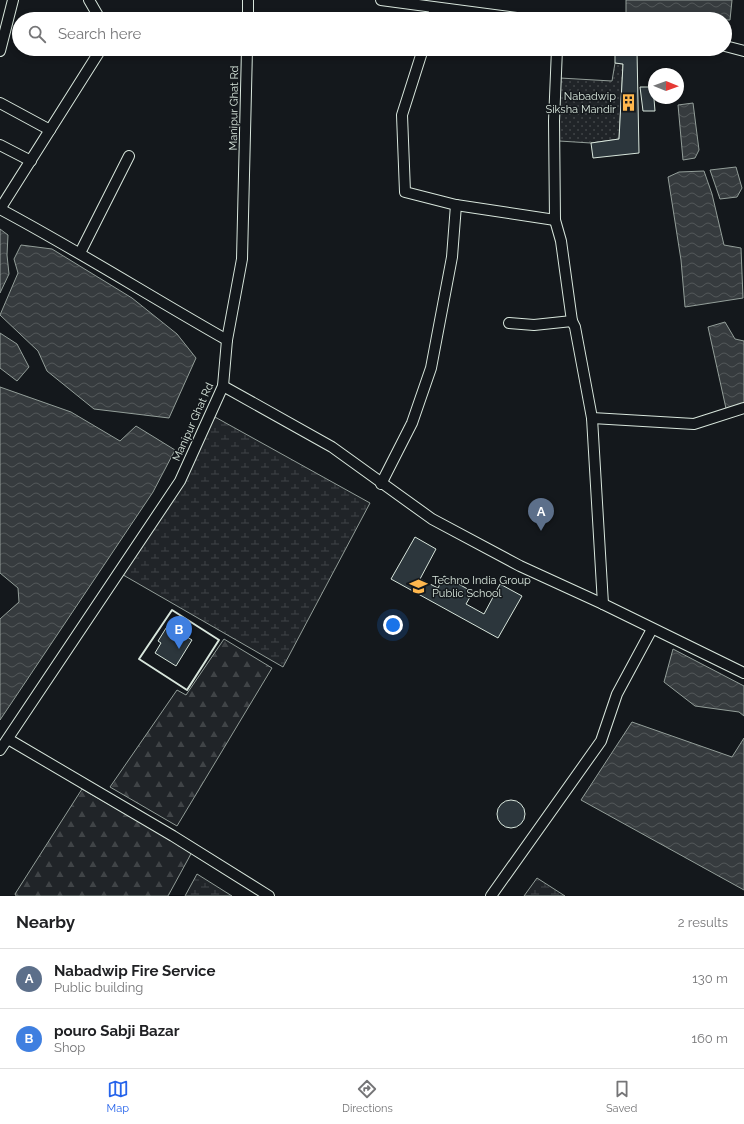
<!DOCTYPE html>
<style>
:root{--surface:#fff;--page:#f2f2f2;--text:#202124;--muted:#757577;--line:#e0e0e0;--accent:#2563eb}
body{margin:0;font-family:Raleway,sans-serif;background:var(--page);color:var(--text)}
.compass{position:absolute;left:648px;top:68px;width:36px;height:36px;border-radius:50%;background:var(--surface);box-shadow:0 2px 6px #0003;rotate:91deg}
.you{position:absolute;left:393px;top:625px;width:14px;height:14px;margin:-10px;border:3px solid #fff;border-radius:50%;background:#1a73e8;box-shadow:0 0 0 6px #1a73e833}
.badge{display:grid;place-items:center;width:26px;height:26px;border-radius:50%;background:var(--accent);color:#fff;font-size:13px;font-weight:700}
.pin{position:absolute;translate:-50% -33px;filter:drop-shadow(0 1px 2px #0008)}
.pin::after{content:'';position:absolute;top:21px;width:14px;height:12px;background:inherit;clip-path:polygon(0 0,100% 0,50% 100%)}
.list{margin:0;padding:0;list-style:none}
h2{display:flex;justify-content:space-between;align-items:center;height:52px;margin:0;padding:0 16px;font-size:17px}
h2 small{font-size:13px;font-weight:400;color:var(--muted)}
.list li{display:grid;grid-template-columns:26px 1fr auto;gap:12px;align-items:center;box-sizing:border-box;height:60px;padding:0 16px;border-top:1px solid var(--line)}
.list b{display:block;font-size:15px;white-space:nowrap}
.list p{margin:0;font-size:13px;white-space:nowrap;color:var(--muted)}
.list em{font-size:13px;font-style:normal;color:var(--muted)}
.icon{flex:none;width:22px;height:22px;fill:none;stroke:currentColor;stroke-width:2;stroke-linecap:round;stroke-linejoin:round}
.map{position:relative;flex:none;width:744px;height:896px;overflow:hidden}
.search{position:absolute;background:var(--surface);box-shadow:0 2px 6px #0003;left:12px;right:12px;top:12px;height:44px;display:flex;align-items:center;gap:10px;box-sizing:border-box;padding:0 14px;border-radius:22px;color:var(--muted);font-size:15px}
.sheet{height:172px;background:var(--surface)}
nav{display:flex;justify-content:space-around;align-items:center;box-sizing:border-box;height:56px;border-top:1px solid var(--line);background:var(--surface);font-size:11px;color:var(--muted)}
nav a{display:grid;justify-items:center;gap:2px}
nav .on{color:var(--accent)}
.map>svg:first-child{display:block}
.grass{fill:url(#grass-dots);stroke:#939e99}
.forest{fill:url(#forest-firs);stroke:#939e99}
.wetland{fill:url(#wetland-marsh);stroke:#939e99}
.water{fill:url(#water-waves);stroke:#939e99}
.building{fill:#2c363c;stroke:#d8e6dc}
.lines{fill:none;stroke-linecap:round;stroke-linejoin:round}
.minor-casing{stroke:#d8e6dc;stroke-width:12}
.minor{stroke:#14181c;stroke-width:10}
.wall{stroke:#d8e6dc;stroke-width:2}
.labels{text-anchor:middle;dominant-baseline:central;stroke-width:3;stroke-linejoin:round;paint-order:stroke}
.poi-label{font-size:11px;fill:#d8e6dc;stroke:#14181c;text-anchor:end}
.street-label{font-size:11px;fill:#d8e6dc;stroke:#14181c}
</style>
<div class="map">
<svg width="744" height="896" viewBox="0 0 744 896">
<defs>
<pattern id="grass-dots" width="8" height="8" patternUnits="userSpaceOnUse"><rect width="8" height="8" fill="#202428"/><path d="M2 2h.1M6 6h.1" fill="none" stroke="#404447" stroke-width="1.8" stroke-linecap="round"/></pattern>
<pattern id="forest-firs" width="22" height="20" patternUnits="userSpaceOnUse"><rect width="22" height="20" fill="#202428"/><path d="M5 1l3.5 6h-7zM16 11l3.5 6h-7z" fill="#404447"/></pattern>
<pattern id="wetland-marsh" width="20" height="14" patternUnits="userSpaceOnUse"><rect width="20" height="14" fill="#202428"/><path d="M1 5h8M5 5V1M11 12h8M15 12V8" fill="none" stroke="#404447"/></pattern>
<pattern id="water-waves" width="16" height="10" patternUnits="userSpaceOnUse"><rect width="16" height="10" fill="#363b3e"/><path d="M0 5q4-4 8 0t8 0" fill="none" stroke="#525759"/></pattern>
</defs>
<rect width="100%" height="100%" fill="#14181c"/>
<!-- grass -->
<polygon class="grass" points="615,63 623,64 619,139 591,143 559,141 560,78 612,81"/>
<!-- forest -->
<g class="forest">
<polygon points="224,639 272,668 177,826 110,787 177,690 186,695"/>
<polygon points="82,789 192,852 168,896 16,896 15,894"/>
</g>
<!-- wetland -->
<g class="wetland">
<polygon points="215,417 370,503 283,667 118,572 180,481 200,437"/>
<polygon points="197,874 232,896 185,896"/>
<polygon points="537,878 565,896 524,896"/>
</g>
<!-- water -->
<g class="water">
<polygon points="626,0 732,0 730,20 626,17"/>
<polygon points="693,103 699,150 695,158 683,160 678,105"/>
<polygon points="736,167 742,188 737,197 720,199 710,170"/>
<polygon points="704,171 712,194 724,245 741,248 743,298 685,307 681,260 668,177 679,172"/>
<polygon points="0,229 8,235 7,255 9,274 0,293"/>
<polygon points="21,245 52,249 132,298 177,334 196,358 169,418 94,409 47,371 38,351 0,315 18,273 14,259"/>
<polygon points="725,322 735,339 744,341 744,407 727,413 708,327"/>
<polygon points="0,333 17,344 29,367 17,381 0,368"/>
<polygon points="0,387 71,412 120,441 136,426 175,450 153,492 0,720 0,619 19,602 18,588 0,573"/>
<polygon points="673,649 744,686 744,716 739,712 695,706 664,682"/>
<polygon points="632,722 732,757 744,738 744,890 581,800"/>
</g>
<!-- building -->
<g class="building">
<polygon points="615,50 637,51 639,153 593,158 591,143 619,139 623,64 615,63"/>
<polygon points="640,87 653,87 655,111 643,111"/>
<polygon points="415,537 436,549 420,579 438,588 444,576 473,592 466,604 484,614 500,584 522,596 498,638 391,579"/>
<polygon points="168,625 192,640 176,666 155,653 161,643 158,641"/>
<circle cx="511" cy="814" r="14"/>
</g>
<g class="lines">
<defs>
<g id="minor">
<polyline points="89,0 100,19"/>
<polyline points="381,0 524,19"/>
<polyline points="248,19 248,0"/>
<polyline points="432,19 435,8"/>
<polyline points="725,46 744,51"/>
<polyline points="423,49 402,115 405,192 456,205 555,220"/>
<polyline points="557,49 554,121 555,220 561,241 572,321 575,327 592,418 603,604"/>
<polyline points="0,51 13,0"/>
<polyline points="0,103 50,130"/>
<polyline points="0,145 31,161"/>
<path d="M 0,209 C 77,250 151,297 227,340"/>
<polyline points="0,209 101,49"/>
<polyline points="80,253 129,156"/>
<polyline points="509,323 534,325 572,321"/>
<polyline points="223,386 332,447 432,519 520,566 603,604 744,673"/>
<polyline points="592,418 694,424 744,408"/>
<polyline points="381,484 412,423 431,368 452,257 456,205"/>
<polyline points="8,739 173,836 269,896"/>
<polyline points="0,750 180,481 223,386 227,340 242,259 247,49"/>
<polyline points="491,896 601,741 617,694 652,629"/>
</g>
</defs>
<!-- minor casing -->
<use href="#minor" class="minor-casing"/>
<!-- minor -->
<use href="#minor" class="minor"/>
<!-- wall -->
<polygon class="wall" points="172,610 219,640 187,690 139,659"/>
</g>
<!-- icons -->
<defs>
<symbol id="building-bare" viewBox="-9 -9 18 18"><path d="M-4-6H4V6H1V3H-1V6H-4ZM-2.5-4.3h1.7v1.8h-1.7ZM.8-4.3h1.7v1.8H.8ZM-2.5-1h1.7V.8h-1.7ZM.8-1h1.7V.8H.8Z" fill="#ffb74d" stroke="#14181c" stroke-width="2.5" paint-order="stroke"/></symbol>
<symbol id="school-bare" viewBox="-9 -9 18 18"><path d="M0-5L7-2L0 1L-7-2ZM-4 1L0 2.5L4 1V4Q0 6-4 4Z" fill="#ffb74d" stroke="#14181c" stroke-width="2.5" paint-order="stroke"/></symbol>
</defs>
<g fill-rule="evenodd">
<use href="#building-bare" x="616" y="90" width="25" height="25"/>
<use href="#school-bare" x="406" y="574" width="25" height="25"/>
</g>
<g class="labels">
<!-- poi labels -->
<g class="poi-label">
<text x="616" y="96">Nabadwip<tspan x="616" dy="13">Siksha Mandir</tspan></text>
<text x="432" y="580" text-anchor="start">Techno India Group<tspan x="432" dy="13">Public School</tspan></text>
</g>
<!-- street labels -->
<g class="street-label">
<text transform="translate(234 108) rotate(-89)">Manipur Ghat Rd</text>
<text transform="translate(193 422) rotate(-66)">Manipur Ghat Rd</text>
</g>
</g>
</svg>
<svg class="compass" viewBox="-18 -18 36 36"><path d="M0-13l5 13h-10z" fill="#e53935"/><path d="M0 13l5-13h-10z" fill="#757577"/></svg>
<div class="you"></div>
<div class="pin badge" style="left:541px;top:531px;background:#5c6f8a">A</div>
<div class="pin badge" style="left:179px;top:649px;background:#3f7fe0">B</div>
<div class="search"><svg class="icon" aria-label="search" viewBox="0 0 24 24"><circle cx="10" cy="10" r="6"/><path d="M15 15l6 6"/></svg>Search here</div>
</div>
<section class="sheet">
<h2>Nearby<small>2 results</small></h2>
<ul class="list">
<li><span class="badge" style="background:#5c6f8a">A</span><div><b>Nabadwip Fire Service</b><p>Public building</p></div><em>130 m</em></li>
<li><span class="badge" style="background:#3f7fe0">B</span><div><b>pouro Sabji Bazar</b><p>Shop</p></div><em>160 m</em></li>
</ul>
</section>
<nav>
<a class="on"><svg class="icon" aria-label="map" viewBox="0 0 24 24"><path d="M3 6l6-2 6 2 6-2v14l-6 2-6-2-6 2zM9 4v14M15 6v14"/></svg>Map</a>
<a><svg class="icon" aria-label="directions" viewBox="0 0 24 24"><path d="M12 3l9 9-9 9-9-9zM9 14v-3h6M13 9l2 2-2 2"/></svg>Directions</a>
<a><svg class="icon" aria-label="saved" viewBox="0 0 24 24"><path d="M7 4h10v16l-5-4-5 4z"/></svg>Saved</a>
</nav>
